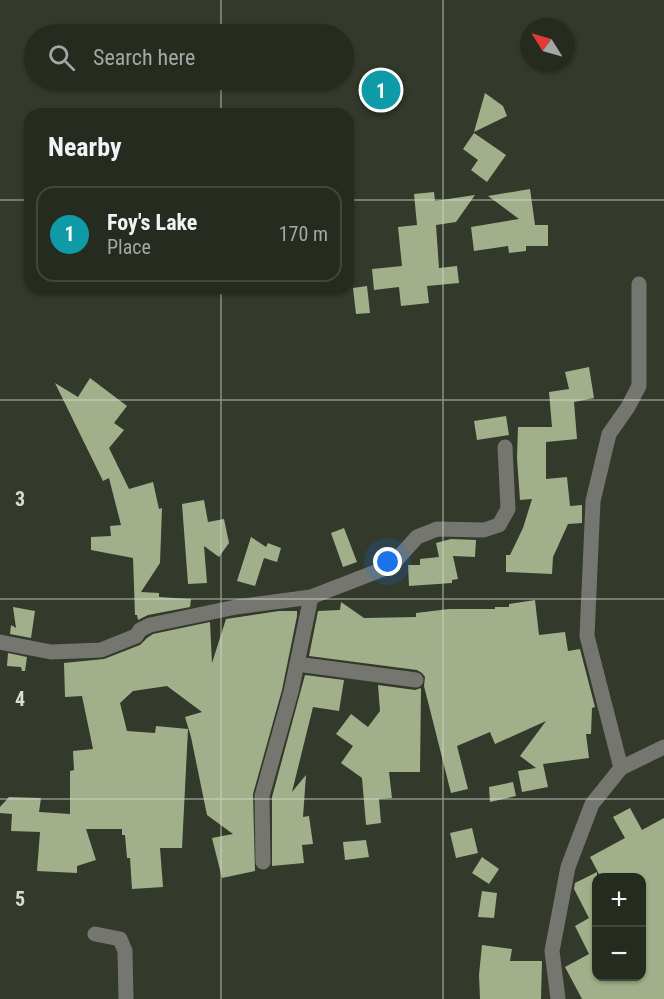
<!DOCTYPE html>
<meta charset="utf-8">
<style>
:root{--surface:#262b20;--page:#2e3329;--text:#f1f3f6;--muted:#a4a7a5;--line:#42473e;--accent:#8bbbb9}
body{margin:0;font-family:"Roboto Condensed",sans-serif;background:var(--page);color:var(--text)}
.controls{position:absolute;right:18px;bottom:18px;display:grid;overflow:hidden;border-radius:12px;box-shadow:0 2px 4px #0004}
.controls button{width:54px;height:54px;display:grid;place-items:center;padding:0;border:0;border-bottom:2px solid var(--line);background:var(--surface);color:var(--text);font:30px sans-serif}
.compass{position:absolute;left:520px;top:18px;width:54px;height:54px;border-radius:50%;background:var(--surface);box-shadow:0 2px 4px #0004;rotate:307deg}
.you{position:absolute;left:388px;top:562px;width:21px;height:21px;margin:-15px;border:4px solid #fff;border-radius:50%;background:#1a73e8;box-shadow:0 0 0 9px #1a73e833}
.badge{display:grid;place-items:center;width:39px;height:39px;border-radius:50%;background:var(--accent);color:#fff;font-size:20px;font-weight:700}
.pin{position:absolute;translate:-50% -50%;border:3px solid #fff;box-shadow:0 2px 6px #0006}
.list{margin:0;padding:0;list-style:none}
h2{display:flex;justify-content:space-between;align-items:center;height:78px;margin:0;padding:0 24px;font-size:26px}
h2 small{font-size:20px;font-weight:400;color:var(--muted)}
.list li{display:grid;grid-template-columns:39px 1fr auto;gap:18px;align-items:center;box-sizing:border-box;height:96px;margin:0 12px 12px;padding:0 12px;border:2px solid var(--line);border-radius:18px}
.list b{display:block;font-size:22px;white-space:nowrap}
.list p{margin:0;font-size:20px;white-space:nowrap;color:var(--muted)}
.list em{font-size:20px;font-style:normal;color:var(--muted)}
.icon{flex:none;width:33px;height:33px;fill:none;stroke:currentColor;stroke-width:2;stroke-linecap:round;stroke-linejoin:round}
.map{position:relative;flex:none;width:664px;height:999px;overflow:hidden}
.search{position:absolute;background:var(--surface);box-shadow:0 2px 4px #0004;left:24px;top:24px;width:330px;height:66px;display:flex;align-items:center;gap:15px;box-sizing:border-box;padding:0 21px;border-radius:33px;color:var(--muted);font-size:22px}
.panel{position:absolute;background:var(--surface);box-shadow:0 2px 4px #0004;left:24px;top:108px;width:330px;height:186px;border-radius:18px}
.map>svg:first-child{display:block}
.building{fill:#a1b08a}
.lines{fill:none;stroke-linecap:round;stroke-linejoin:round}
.minor{stroke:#74766f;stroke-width:15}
.grid{fill:none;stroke:#d8dcd3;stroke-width:1.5;stroke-opacity:0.55}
.grid-label{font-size:20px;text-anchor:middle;font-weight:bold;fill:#d8dcd3;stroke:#33392b;stroke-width:6;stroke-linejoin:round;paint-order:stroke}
</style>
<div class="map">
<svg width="664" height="999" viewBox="0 0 664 999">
<rect width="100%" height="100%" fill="#33392b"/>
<!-- building -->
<g class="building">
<polygon points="485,93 503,106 507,116 474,132"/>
<polygon points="474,133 506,155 487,182 471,170 478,160 463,149"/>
<polygon points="530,189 535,225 548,225 548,246 526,246 526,251 509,253 508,246 474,251 471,227 519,219 488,196"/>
<polygon points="434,192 435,201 475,195 456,222 436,225 439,268 457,266 459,283 427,286 429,303 401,306 399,287 374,290 372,269 402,266 398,227 417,225 414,194"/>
<polygon points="367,286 370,313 356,314 353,288"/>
<polygon points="589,367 594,398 574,402 577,439 546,442 546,479 567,477 570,506 582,505 582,523 568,524 553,557 552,574 506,572 506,555 510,555 523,528 532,499 520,500 517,458 518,427 552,427 549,392 569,389 565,372"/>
<polygon points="90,378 127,406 114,423 124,430 109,448 129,489 153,482 159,509 162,508 160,563 141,592 159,593 159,597 191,599 190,607 148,615 138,620 137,615 135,615 133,558 91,550 91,537 111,536 110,526 121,525 109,478 103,481 55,383 78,397"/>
<polygon points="506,416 509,435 477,440 474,421"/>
<polygon points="204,500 208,522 224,519 229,543 219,557 204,546 207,583 188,584 182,504"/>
<polygon points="344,528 357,562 343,567 331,533"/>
<polygon points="251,537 266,547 268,543 281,548 277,562 264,558 255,586 237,581"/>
<polygon points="451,539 476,540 475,557 453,556 458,579 452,580 452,583 409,586 408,565 420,565 420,559 439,557 436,543"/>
<polygon points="535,600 539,635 565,632 568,651 580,649 595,707 592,708 591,734 586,734 589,758 543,764 548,787 522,792 518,771 536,768 520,756 546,721 495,744 490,732 457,746 468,789 451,793 424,686 425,677 422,673 417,670 309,656 318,611 340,610 341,602 364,618 416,617 416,613 449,609 495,609 495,607 509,607 509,604"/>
<polygon points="13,607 35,611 31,638 10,634 11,625 16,628"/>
<polygon points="279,611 297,611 297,616 282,690 253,794 255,871 222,878 212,838 233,834 207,815 191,737 185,717 202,712 167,686 133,691 120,703 127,731 155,733 156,726 188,729 182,848 160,848 163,887 132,889 130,858 127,858 125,835 122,835 122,829 86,829 96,860 77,866 77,873 37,871 40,832 11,831 12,814 0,813 0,807 9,797 41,798 39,812 70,814 70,771 74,770 73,751 93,749 82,696 65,697 64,663 104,659 140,645 147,638 153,634 210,622 212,663 226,619"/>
<polygon points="8,653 27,657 25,671 22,671 21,667 7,666"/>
<polygon points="305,675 344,680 339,711 313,707 292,792 306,775 303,817 309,816 313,844 302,845 304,863 272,866 272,797"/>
<polygon points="378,685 415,690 421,688 420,772 389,772 392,798 379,799 381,823 366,825 362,778 341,763 353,746 336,734 351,714 368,727 380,711"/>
<polygon points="513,782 516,796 490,802 489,787"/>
<polygon points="630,808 642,830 664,818 664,999 582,999 565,967 589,954 575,926 589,918 574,889 575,883 597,872 597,976 642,976 642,878 601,878 590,857 625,838 613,817"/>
<polygon points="472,828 478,853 456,858 450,833"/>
<polygon points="366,840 369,857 345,860 343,842"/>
<polygon points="482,857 499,869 489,884 472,873"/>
<polygon points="482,891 497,893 494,918 478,917"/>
<polygon points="482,945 512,949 510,961 542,961 541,999 480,999 479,975"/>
</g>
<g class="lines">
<!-- minor -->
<g class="minor">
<polyline points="0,642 51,652 101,650 136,636 140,630 150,625 236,607 311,597 391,566 417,537 437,529 484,530 499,525 508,509 505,447"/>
<polyline points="297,664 416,680"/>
<polyline points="621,768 587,636 593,501 609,434 628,407 639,386 639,284"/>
<polyline points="263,862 262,796 291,692 311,597"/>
<polyline points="95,934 120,939 125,951 126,999"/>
<polyline points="558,999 552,951 568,867 592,804 621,768 664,747"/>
</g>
</g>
<!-- grid -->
<path class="grid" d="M 221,0 L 221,34M 443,0 L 443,999M 221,80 L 221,114M 0,200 L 30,200M 348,200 L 664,200M 221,288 L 221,999M 0,400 L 664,400M 0,599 L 664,599M 0,799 L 664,799"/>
<g class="grid-label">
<text x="20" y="506">3</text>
<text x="20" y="706">4</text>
<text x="20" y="906">5</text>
</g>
</svg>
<div class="controls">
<button>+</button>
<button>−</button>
</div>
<svg class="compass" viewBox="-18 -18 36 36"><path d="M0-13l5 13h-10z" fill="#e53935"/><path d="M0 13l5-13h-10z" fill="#a4a7a5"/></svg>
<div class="you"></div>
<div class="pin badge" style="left:381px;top:90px;background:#0f9aa8">1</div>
<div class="search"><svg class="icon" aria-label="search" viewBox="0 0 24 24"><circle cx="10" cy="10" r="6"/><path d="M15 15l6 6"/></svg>Search here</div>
<section class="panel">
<h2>Nearby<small></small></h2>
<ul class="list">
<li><span class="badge" style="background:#0f9aa8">1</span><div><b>Foy's Lake</b><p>Place</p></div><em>170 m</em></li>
</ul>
</section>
</div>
